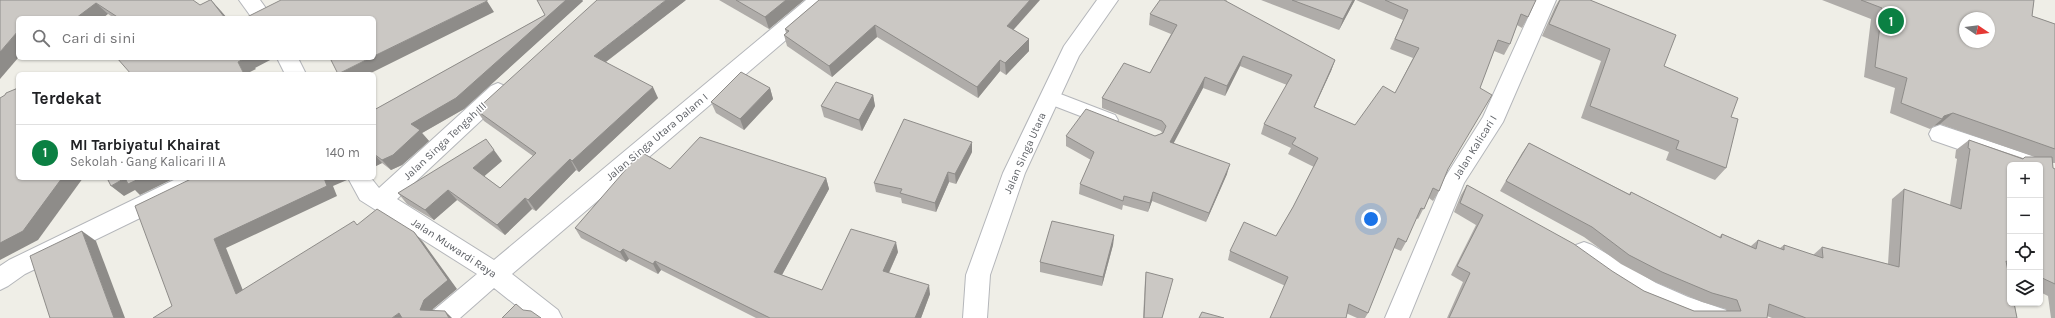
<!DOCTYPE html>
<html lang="id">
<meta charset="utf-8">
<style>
:root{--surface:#fff;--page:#f6f6f6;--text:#202124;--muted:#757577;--line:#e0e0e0;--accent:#0b8043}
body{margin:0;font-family:Karla,sans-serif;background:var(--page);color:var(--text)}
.controls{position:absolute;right:12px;bottom:12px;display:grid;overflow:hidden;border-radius:6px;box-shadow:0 1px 3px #0004}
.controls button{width:36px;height:36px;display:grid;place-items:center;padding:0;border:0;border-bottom:1px solid var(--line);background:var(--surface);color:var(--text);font:20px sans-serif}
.compass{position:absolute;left:1959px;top:12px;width:36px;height:36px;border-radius:50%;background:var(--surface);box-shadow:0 1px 3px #0004;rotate:103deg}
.you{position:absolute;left:1371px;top:219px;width:14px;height:14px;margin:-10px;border:3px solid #fff;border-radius:50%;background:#1a73e8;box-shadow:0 0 0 6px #1a73e833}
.badge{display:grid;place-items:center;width:26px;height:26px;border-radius:50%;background:var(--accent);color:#fff;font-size:13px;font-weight:700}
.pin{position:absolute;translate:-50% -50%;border:2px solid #fff;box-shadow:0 1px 4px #0006}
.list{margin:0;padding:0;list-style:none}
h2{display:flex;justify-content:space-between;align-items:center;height:52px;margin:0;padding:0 16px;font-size:17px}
h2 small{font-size:13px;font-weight:400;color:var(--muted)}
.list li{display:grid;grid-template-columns:26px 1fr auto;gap:12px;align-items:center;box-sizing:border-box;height:56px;padding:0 16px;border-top:1px solid var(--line)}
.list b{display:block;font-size:15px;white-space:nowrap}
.list p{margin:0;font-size:13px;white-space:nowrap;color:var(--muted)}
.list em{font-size:13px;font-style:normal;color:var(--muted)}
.icon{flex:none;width:22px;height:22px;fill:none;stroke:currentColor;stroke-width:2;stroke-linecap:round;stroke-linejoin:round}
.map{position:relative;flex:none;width:2055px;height:318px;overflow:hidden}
.search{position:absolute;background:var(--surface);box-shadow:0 1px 3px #0004;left:16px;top:16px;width:360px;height:44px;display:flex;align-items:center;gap:10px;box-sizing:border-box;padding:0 14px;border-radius:6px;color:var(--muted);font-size:15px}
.panel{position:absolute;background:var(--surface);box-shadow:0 1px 3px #0004;left:16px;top:72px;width:360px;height:108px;border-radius:6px}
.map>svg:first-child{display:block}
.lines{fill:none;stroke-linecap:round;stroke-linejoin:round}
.service-casing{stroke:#b4b6ba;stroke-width:2}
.minor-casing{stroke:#b4b6ba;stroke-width:2}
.service{fill:#fff;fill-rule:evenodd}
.minor{fill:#fff;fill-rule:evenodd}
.wall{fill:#afaca9}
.shaded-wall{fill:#8e8c89}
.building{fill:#cbc8c4;stroke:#8e8c89;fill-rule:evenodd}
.labels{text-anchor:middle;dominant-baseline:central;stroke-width:3;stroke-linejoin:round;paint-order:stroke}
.street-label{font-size:11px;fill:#5e6166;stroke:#fff}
</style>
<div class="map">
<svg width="2055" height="318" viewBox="0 0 2055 318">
<rect width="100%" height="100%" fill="#efeee7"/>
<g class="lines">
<defs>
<polygon id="service" points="1050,90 1115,115 1118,120 1115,125 1109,127 1044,102 1041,97 1044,92"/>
<g id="minor">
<polygon points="239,0 260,0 273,18 252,18"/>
<polygon points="806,0 830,0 827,5 512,274 558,310 562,318 532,318 494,288 460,318 430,318 434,310 477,274 360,200 348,178 371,178 379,188 491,86 498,83 505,86 509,92 505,98 397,199 494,260"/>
<polygon points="1097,0 1118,0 1079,56 1025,173 990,275 987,318 963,318 966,275 1003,173 1064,46"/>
<polygon points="1536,0 1556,0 1503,122 1464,183 1409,318 1385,318 1444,179 1483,117"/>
<polygon points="277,58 298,58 306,74 285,74"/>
<polygon points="1940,125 2039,158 2042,165 2040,169 2040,165 2010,165 2010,167 1932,140 1929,134 1932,128"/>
<polygon points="178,178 211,178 208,185 25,274 8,286 0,290 0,266 9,260"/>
<polygon points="1584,242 1592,245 1656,283 1688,297 1726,310 1730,318 1686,318 1674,314 1623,289 1576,259 1572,252 1576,245"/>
</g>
</defs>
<!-- service casing -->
<use href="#service" class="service-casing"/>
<!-- minor casing -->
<use href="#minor" class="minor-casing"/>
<!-- service -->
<use href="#service" class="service"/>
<!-- minor -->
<use href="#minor" class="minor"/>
</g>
<!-- wall -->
<g class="wall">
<polygon points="0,0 200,5 211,0 227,18 114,18 108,14 18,18"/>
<polygon points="537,0 582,0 583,1 464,109 422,133 429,141 402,165 391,170 382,163 374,167 374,110 545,15"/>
<polygon points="686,0 606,62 658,98 579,172 576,170 536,211 532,209 505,235 457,200 434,220 407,204 398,193 502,161 484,176 500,188 533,156 484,121 476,110"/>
<polygon points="719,0 804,0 769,29"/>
<polygon points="819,0 1014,30 1029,39 1029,51 1006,75 1000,71 978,98 877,37 832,77 787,46 784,35 786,33 785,29"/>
<polygon points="1227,0 1226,2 1335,60 1331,71 1314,107 1355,125 1395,93 1413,58 1390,49 1403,20 1356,0 1536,0 1528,17 1522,28 1517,25 1510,44 1504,55 1494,51 1448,169 1439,191 1433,201 1429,198 1418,219 1416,218 1406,242 1401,251 1394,248 1368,313 1365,318 1357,318 1228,260 1230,251 1276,236 1293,207 1314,167 1288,154 1291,148 1261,134 1264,124 1287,85 1240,66 1225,96 1203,88 1173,143 1227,174 1206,222 1152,201 1148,212 1123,205 1122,210 1079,194 1080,184 1091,160 1066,146 1066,136 1155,136 1162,133 1161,131 1102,108 1102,98 1150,73 1171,34 1149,25 1150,14"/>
<polygon points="1261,0 1355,0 1339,30"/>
<polygon points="1559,0 1590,0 1664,66 1731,117 1726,168 1715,180 1666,160 1669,152 1581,118 1601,61 1542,36 1555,7"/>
<polygon points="1822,0 2034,0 2032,16 2055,24 2055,163 2053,163 2053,168 2055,169 2055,318 2051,318 2048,296 2040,292 2040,165 2010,165 2010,278 2017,318 1772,318 1767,316 1767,318 1447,318 1463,282 1451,275 1476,225 1454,212 1461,195 1467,185 1644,291 1694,311 1727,311 1726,309 1702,302 1653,281 1621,264 1584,237 1500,191 1522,153 1529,143 1629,194 1631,192 1719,237 1722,234 1751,246 1758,240 1780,248 1784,245 1813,255 1822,247 1888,264 1892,199 1904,189 1950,205 1957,159 1955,158 1956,150 1969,140 2023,158 2025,157 2035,157 1940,124 1934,126 1930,129 1890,113 1895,88 1864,77 1871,19"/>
<polygon points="770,88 773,99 744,130 716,113 711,102"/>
<polygon points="873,95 875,106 862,131 824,117 821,106"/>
<polygon points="972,152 956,184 949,182 936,212 902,203 901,198 876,192 874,183"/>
<polygon points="670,169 826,178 829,189 782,275 822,290 898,252 889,273 930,294 921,318 756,318 661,270 658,274 629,259 626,262 581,238 575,228"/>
<polygon points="1114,235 1113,245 1102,286 1040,272 1040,262"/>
<polygon points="1146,272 1171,287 1162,318 1143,318 1145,280"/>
</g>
<!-- shaded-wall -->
<g class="shaded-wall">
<polygon points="211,0 221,11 227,18 225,18"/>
<polygon points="566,0 582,0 583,1 464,109 422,133 429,141 402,165 391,170 382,160 411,124"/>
<polygon points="666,0 686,0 599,67 594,56"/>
<polygon points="786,0 804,0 769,29 765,17"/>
<polygon points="1030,0 1040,0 1007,37 1007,26"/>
<polygon points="1353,0 1355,0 1339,30 1343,19"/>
<polygon points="487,1 494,12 369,74 338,74 370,58 374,58 374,56"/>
<polygon points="96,3 108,14 103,18 76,18"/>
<polygon points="875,25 877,37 832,77 829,66"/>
<polygon points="18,31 18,58 0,79 0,52"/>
<polygon points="1029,39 1029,51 1006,75 1005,63"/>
<polygon points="1243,56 1240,66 1225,96 1227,86"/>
<polygon points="245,58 274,58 255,68 256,69 248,73 249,74 244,74 238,62"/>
<polygon points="1000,60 1000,71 978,98 977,87"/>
<polygon points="1335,60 1331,71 1310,117 1314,107"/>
<polygon points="1205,77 1203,88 1169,152 1170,142"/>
<polygon points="653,87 658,98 579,172 572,161"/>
<polygon points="770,88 773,99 744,130 740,119"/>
<polygon points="873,95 875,106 862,131 859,120"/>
<polygon points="1953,113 1940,124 1934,126 1942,119 1944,116"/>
<polygon points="972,142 972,152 956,184 955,174"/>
<polygon points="494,150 502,161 481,179 473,168"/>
<polygon points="374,154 382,163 374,167"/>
<polygon points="570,159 576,170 536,211 528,200"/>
<polygon points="1230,164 1227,174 1206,222 1209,213"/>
<polygon points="948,172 949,182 936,212 935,203"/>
<polygon points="62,178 83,178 38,240 0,260 0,243"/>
<polygon points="125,178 175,178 140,195 135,190 124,196 111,186"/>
<polygon points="324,178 347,178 347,180 333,186 337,196 226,248 248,303 236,294 214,239"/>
<polygon points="826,178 829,189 778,282 774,272"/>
<polygon points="448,190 457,200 434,220 425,210"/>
<polygon points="1153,192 1152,201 1148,212 1150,203"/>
<polygon points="525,198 532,209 505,235 497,225"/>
<polygon points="82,231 96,241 125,318 114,318"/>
<polygon points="414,232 423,242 457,289 433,309 430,318 420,310"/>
<polygon points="1114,235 1113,245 1102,286 1103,277"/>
<polygon points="896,242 898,252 885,281 883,271"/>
<polygon points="623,249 629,259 626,262 620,252"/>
<polygon points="655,261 661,270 658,274 653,264"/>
<polygon points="929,285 930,294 921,318 915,318"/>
<polygon points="445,311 452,318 449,318"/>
<polygon points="399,313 404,318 392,318"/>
</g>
<!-- building -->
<g class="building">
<polygon points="0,0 193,0 200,5 210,0 211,0 225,18 119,18 96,3 76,18 18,18 18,31 0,52"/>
<polygon points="281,0 487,0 487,1 374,56 374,18 245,18"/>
<polygon points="537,0 566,0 456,98 411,124 420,130 393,155 382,160 374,154 374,110 545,15"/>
<polygon points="597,0 666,0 594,56 653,87 572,161 570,159 528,200 525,198 497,225 448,190 425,210 398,193 486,139 494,150 473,168 500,188 536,153 476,110"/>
<polygon points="736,0 786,0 765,17"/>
<polygon points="819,0 1030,0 1007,26 1029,39 1005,63 1000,60 977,87 875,25 829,66 784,35 789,31 785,29"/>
<polygon points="1160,0 1224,0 1335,60 1314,107 1355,125 1383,86 1395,93 1419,48 1395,39 1408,10 1385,0 1536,0 1528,17 1521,14 1510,44 1498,40 1480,88 1492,95 1448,169 1439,191 1433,188 1424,209 1421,208 1406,242 1398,238 1368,313 1349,304 1346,318 1270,318 1288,277 1230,251 1244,222 1276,236 1293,207 1318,158 1292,144 1296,138 1264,124 1292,75 1243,56 1227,86 1205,77 1170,142 1230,164 1209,213 1153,192 1150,203 1124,196 1123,201 1080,184 1094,152 1066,136 1086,109 1155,136 1163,133 1166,126 1162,121 1102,98 1124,63 1150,73 1177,25 1150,14"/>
<polygon points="1292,0 1353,0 1343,19"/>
<polygon points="1560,0 1590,0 1676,35 1664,66 1738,98 1731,117 1738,119 1726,168 1676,149 1679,141 1590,106 1610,49 1549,24"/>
<path d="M 1861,0 L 2034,0 L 2032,16 L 2055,24 L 2055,149 L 1953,113 L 1944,116 L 1942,119 L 1901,103 L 1907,78 L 1875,67 L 1882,8 ZM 1965,18 L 1989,18 L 1989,42 L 1965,42 Z"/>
<polygon points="117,58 245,58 238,62 244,74 131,74"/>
<polygon points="330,58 370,58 338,74"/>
<polygon points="741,72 770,88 740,119 711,102"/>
<polygon points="836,82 873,95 859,120 821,106"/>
<polygon points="18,88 18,178 62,178 23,231 0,243 0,98 5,95 6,93"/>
<polygon points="904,119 972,142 955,174 948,172 935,203 900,193 902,189 874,183"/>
<polygon points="700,137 826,178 774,272 822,290 851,229 896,242 883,271 929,285 915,318 770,318 655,261 653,264 623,249 620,252 575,228 641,152 670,169"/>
<polygon points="1969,140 2023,159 2025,157 2052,157 2053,168 2055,169 2055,284 2040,277 2040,165 2010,165 2010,263 2006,261 2010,281 2010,303 2014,303 2017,318 1806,318 1769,304 1767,318 1449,318 1470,273 1457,266 1483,215 1460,203 1467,185 1574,244 1612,271 1644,291 1694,311 1741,311 1737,300 1712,293 1662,272 1629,255 1592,227 1506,181 1529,143 1630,195 1631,192 1721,238 1722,234 1756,249 1758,240 1784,250 1784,245 1823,258 1822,247 1899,267 1904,189 1961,209 1970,149 1968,148"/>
<polygon points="107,178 141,178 128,184 125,178 111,186"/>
<polygon points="193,178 324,178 327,186 214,239 236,294 354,221 357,225 377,209 414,232 448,280 424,300 420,310 445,311 449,318 402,318 399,313 392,318 153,318 172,306 135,206"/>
<polygon points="1052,221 1114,235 1103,277 1040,262"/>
<polygon points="82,231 114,318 50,318 30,256"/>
<polygon points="1146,272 1173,279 1162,318 1144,318"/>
<polygon points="516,304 523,310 531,311 541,318 502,318"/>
<polygon points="1202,312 1224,318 1199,318"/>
</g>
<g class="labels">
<!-- street labels -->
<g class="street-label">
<text transform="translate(657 137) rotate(-40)">Jalan Singa Utara Dalam I</text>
<text transform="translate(445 141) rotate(-43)">Jalan Singa Tengah III</text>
<text transform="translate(1475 147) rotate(-58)">Jalan Kalicari I</text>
<text transform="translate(1025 153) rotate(-66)">Jalan Singa Utara</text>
<text transform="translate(454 248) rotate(33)">Jalan Muwardi Raya</text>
</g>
</g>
</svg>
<div class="controls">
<button>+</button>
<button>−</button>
<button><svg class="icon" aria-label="locate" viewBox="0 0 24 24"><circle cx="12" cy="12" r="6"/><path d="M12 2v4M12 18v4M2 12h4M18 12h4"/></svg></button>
<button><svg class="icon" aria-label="layers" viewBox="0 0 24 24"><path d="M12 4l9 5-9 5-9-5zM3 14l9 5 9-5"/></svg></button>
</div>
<svg class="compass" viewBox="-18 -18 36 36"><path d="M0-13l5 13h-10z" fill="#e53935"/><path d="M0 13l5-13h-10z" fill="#757577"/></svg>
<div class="you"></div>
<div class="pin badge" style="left:1891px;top:21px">1</div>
<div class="search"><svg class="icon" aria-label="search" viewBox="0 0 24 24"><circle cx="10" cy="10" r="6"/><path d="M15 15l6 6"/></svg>Cari di sini</div>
<section class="panel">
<h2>Terdekat<small></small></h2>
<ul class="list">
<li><span class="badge">1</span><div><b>MI Tarbiyatul Khairat</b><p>Sekolah · Gang Kalicari II A</p></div><em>140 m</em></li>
</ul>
</section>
</div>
